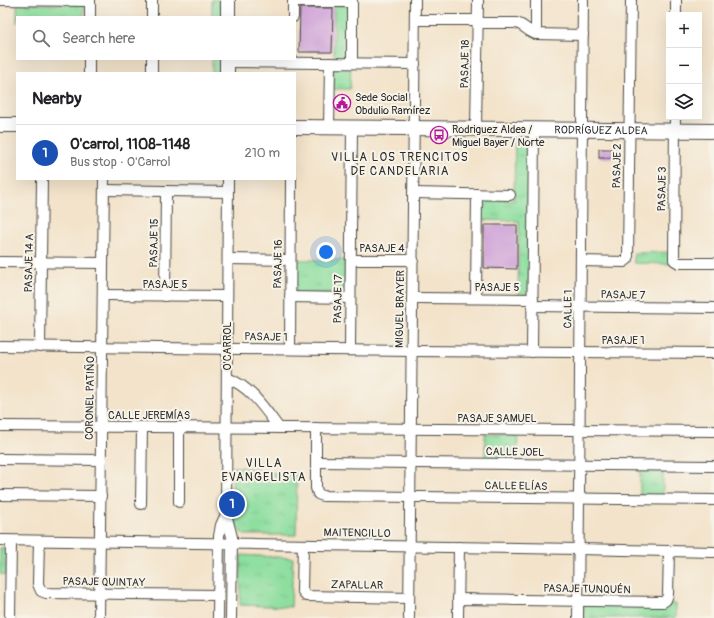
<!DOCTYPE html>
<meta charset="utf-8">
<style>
:root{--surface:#fff;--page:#f6f6f6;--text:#202124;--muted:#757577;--line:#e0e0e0;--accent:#ea580c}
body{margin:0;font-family:Pangolin,sans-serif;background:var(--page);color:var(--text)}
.controls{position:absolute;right:12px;top:12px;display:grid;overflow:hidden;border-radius:0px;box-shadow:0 4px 16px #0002}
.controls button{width:36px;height:36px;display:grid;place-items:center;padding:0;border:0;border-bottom:1px solid var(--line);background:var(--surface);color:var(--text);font:20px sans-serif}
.you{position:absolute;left:326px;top:252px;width:14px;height:14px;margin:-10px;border:3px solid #fff;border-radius:50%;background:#1a73e8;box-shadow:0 0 0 6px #1a73e833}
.badge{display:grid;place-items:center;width:26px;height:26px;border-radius:50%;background:var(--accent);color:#fff;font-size:13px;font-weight:700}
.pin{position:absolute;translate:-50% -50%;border:2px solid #fff;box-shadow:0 1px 4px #0006}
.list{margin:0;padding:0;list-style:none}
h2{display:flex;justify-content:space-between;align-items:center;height:52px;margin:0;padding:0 16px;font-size:17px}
h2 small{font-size:13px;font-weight:400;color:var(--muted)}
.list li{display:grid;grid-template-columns:26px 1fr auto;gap:12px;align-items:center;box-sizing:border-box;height:56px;padding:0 16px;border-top:1px solid var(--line)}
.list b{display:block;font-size:15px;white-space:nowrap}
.list p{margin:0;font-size:13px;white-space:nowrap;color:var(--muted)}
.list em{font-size:13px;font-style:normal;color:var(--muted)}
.icon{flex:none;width:22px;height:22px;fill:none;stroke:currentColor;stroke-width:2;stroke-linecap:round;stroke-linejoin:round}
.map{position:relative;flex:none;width:714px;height:618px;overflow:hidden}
.search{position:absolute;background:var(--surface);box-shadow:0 4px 16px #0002;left:16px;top:16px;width:280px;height:44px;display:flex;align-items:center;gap:10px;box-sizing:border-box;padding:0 14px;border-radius:0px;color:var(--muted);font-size:15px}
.panel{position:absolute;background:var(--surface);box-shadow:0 4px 16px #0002;left:16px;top:72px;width:280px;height:108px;border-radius:0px}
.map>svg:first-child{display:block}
.park{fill:url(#park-tufts);stroke:#5c8465}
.building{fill:#cea1d7}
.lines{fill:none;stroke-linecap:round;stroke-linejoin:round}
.street-casing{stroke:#494743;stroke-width:12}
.secondary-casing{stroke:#494743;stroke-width:16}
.street{stroke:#fff;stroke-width:10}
.secondary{stroke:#fff;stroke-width:14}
.labels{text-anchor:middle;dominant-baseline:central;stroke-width:4;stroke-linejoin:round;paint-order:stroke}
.street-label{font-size:11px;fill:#2b2b2b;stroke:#f7f3e8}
.poi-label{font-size:11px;fill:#2b2b2b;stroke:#f7f3e8;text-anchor:start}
.neighbourhood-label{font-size:12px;letter-spacing:1px;fill:#2b2b2b;stroke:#f7f3e8}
</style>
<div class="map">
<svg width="714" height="618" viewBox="0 0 714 618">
<defs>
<pattern id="park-tufts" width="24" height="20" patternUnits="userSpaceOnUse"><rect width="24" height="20" fill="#8dde9f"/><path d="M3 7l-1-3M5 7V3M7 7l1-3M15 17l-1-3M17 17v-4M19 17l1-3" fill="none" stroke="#7abf89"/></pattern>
</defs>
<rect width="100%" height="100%" fill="#f7f3e8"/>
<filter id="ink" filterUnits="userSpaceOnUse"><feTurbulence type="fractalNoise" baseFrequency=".025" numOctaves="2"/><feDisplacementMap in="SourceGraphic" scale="8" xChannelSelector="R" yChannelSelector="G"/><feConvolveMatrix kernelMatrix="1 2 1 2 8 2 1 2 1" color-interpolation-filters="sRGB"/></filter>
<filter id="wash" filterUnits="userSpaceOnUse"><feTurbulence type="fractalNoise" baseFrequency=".012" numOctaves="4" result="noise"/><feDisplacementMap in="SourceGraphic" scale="16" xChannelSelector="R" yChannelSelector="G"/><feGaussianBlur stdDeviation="0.9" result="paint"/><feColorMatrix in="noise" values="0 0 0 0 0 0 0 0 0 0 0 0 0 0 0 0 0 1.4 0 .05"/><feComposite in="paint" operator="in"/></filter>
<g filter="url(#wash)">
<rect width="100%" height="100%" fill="#f3e3ca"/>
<!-- park -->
<g class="park">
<rect x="212" y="0" width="11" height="17"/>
<polygon points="17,4 84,4 84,17 17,17 17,23"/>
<polygon points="334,5 348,5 350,56 347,59 334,59"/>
<polygon points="212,59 223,59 222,73 212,73"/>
<polygon points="337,65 351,66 350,89 333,89 334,70"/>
<polygon points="515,137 530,137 529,295 518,294 519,221 481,220 481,200 514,200"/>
<polygon points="669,252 669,264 634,263 634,253"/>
<rect x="296" y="260" width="49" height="33"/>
<polygon points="485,434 518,435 517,461 485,460"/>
<path d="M 233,467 L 257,468 L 257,473 L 297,473 L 296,535 L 244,535 C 228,522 233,486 233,467 Z"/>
<rect x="640" y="470" width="23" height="27"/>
<polygon points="0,548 6,548 6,575 0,574"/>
<polygon points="241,555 293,558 291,607 240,605"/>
<polygon points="584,603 676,604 676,618 584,618"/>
</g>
<g id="blocks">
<!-- building -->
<g class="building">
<polygon points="300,8 333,8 332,52 299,52"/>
<rect x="599" y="149" width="16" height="9"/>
<polygon points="484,225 517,225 517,269 484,268"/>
</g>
</g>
</g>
<g filter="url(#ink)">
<use href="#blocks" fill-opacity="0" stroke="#494743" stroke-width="1"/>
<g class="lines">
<defs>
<g id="street">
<polyline points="0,0 90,1"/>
<polyline points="293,2 352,2"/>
<polyline points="676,15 676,0"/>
<polyline points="90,17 90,0"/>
<polyline points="152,17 152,0"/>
<polyline points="293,17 293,0"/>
<path d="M 415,20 L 472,20 L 483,23 L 516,23 C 523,24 528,32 536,34 L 583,35"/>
<polyline points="536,34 536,0"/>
<polyline points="227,62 415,64"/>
<polyline points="352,63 352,0"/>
<polyline points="89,73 89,59"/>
<polyline points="152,73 152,59"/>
<polyline points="675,117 674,260 679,263 714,263"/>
<polyline points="329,128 330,63"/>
<polyline points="476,129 478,0"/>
<polyline points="228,179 226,514 232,537 231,618"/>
<polyline points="104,190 228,192"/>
<polyline points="413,193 510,195"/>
<polyline points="228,259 290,260"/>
<polyline points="351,260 413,260"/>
<polyline points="581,261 624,262 628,259 631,0"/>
<polyline points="0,262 103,263"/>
<polyline points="103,295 227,296"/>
<polyline points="165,296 166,191"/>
<polyline points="290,297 350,298"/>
<polyline points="412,298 533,299"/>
<polyline points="476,298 477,194"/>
<polyline points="532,306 714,308"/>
<polyline points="0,346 412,351 714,353"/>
<polyline points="40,347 42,179"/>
<polyline points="290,349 291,179"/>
<polyline points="350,350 352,128"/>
<polyline points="532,352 534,129"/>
<path d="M 227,378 C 250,386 265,409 279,428"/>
<polyline points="0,426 714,431"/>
<polyline points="179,427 179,502"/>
<polyline points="316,428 316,488 318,494 323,496 714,500"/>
<polyline points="0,459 101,460"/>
<polyline points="316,462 714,466"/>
<polyline points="0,495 101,496"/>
<polyline points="141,504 142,427"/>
<polyline points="0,540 578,549 714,552"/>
<polyline points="39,541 38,584 41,591 46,593 218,595"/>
<polyline points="303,545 302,590 306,596 409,598"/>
<polyline points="458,599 663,602 666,600 668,595 669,551"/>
<polyline points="10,618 11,541"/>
<polyline points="99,618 104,179"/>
<polyline points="218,618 219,536 221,525 226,514"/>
<polyline points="409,618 415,0"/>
<polyline points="458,618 459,547"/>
<polyline points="578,618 583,0"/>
</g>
<g id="secondary">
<polyline points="228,17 228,0"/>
<polyline points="227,73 227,59"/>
<polyline points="0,125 17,125"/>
<path id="s1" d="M 295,127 L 714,131"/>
</g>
</defs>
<!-- street casing -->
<use href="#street" class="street-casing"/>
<!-- secondary casing -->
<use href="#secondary" class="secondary-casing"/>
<!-- street -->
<use href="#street" class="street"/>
<!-- secondary -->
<use href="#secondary" class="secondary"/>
</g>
</g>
<!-- icons -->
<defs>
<symbol id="civic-ring" viewBox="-11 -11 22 22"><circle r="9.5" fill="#f7f3e8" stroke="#b5179e" stroke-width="1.5"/><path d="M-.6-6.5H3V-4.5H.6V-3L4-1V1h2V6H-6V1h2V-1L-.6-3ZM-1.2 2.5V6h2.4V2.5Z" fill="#b5179e"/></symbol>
<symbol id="bus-ring" viewBox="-11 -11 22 22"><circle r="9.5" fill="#f7f3e8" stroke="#b5179e" stroke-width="1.5"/><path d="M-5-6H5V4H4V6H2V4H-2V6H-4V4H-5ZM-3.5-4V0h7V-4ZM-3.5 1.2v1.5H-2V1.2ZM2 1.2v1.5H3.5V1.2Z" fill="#b5179e"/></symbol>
</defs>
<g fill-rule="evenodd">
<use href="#civic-ring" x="332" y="93" width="20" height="20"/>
<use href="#bus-ring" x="429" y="125" width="20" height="20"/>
</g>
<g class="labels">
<!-- street labels -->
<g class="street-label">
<text transform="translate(465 64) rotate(-89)">PASAJE 18</text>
<text stroke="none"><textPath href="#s1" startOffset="306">RODRÍGUEZ ALDEA</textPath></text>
<text transform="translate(617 166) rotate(-89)">PASAJE 2</text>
<text transform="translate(662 189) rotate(-89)">PASAJE 3</text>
<text transform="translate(154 243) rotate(-89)">PASAJE 15</text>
<text x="382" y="248">PASAJE 4</text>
<text transform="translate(29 263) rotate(-89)">PASAJE 14 A</text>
<text transform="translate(278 264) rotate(-89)">PASAJE 16</text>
<text x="165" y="284">PASAJE 5</text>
<text x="497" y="287">PASAJE 5</text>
<text transform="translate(623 295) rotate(1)">PASAJE 7</text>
<text transform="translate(338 299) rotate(-89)">PASAJE 17</text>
<text transform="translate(400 309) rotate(-89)">MIGUEL BRAYER</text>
<text transform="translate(568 309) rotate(-89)">CALLE 1</text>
<text transform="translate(266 337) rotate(1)">PASAJE 1</text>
<text x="623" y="340">PASAJE 1</text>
<text transform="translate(227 346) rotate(-90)">O'CARROL</text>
<text transform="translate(90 398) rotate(-89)">CORONEL PATIÑO</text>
<text x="149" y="415">CALLE JEREMÍAS</text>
<text x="497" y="418">PASAJE SAMUEL</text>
<text transform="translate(515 452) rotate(1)">CALLE JOEL</text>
<text transform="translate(516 486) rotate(1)">CALLE ELÍAS</text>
<text transform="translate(357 533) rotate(1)">MAITENCILLO</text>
<text transform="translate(104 582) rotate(1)">PASAJE QUINTAY</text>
<text transform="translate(357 585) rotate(1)">ZAPALLAR</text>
<text transform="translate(587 589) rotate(1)">PASAJE TUNQUÉN</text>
</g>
<!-- poi labels -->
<g class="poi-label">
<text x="355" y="97">Sede Social<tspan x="355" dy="13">Obdulio Ramírez</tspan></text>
<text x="452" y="129">Rodriguez Aldea /<tspan x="452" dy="13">Miguel Bayer / Norte</tspan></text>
</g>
<!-- neighbourhood labels -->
<g class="neighbourhood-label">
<text x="400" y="157">VILLA LOS TRENCITOS<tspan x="400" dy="14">DE CANDELARIA</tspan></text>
<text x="264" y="463">VILLA<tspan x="264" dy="14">EVANGELISTA</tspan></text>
</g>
</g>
</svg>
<div class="controls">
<button>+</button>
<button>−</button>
<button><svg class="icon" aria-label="layers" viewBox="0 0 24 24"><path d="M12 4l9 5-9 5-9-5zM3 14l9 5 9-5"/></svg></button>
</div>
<div class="you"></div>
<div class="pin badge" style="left:232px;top:504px;background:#1a4fb4">1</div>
<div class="search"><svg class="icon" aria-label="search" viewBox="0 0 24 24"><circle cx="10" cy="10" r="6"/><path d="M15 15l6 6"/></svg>Search here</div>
<section class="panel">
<h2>Nearby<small></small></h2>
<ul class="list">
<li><span class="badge" style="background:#1a4fb4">1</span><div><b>O'carrol, 1108-1148</b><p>Bus stop · O'Carrol</p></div><em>210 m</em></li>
</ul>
</section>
</div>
